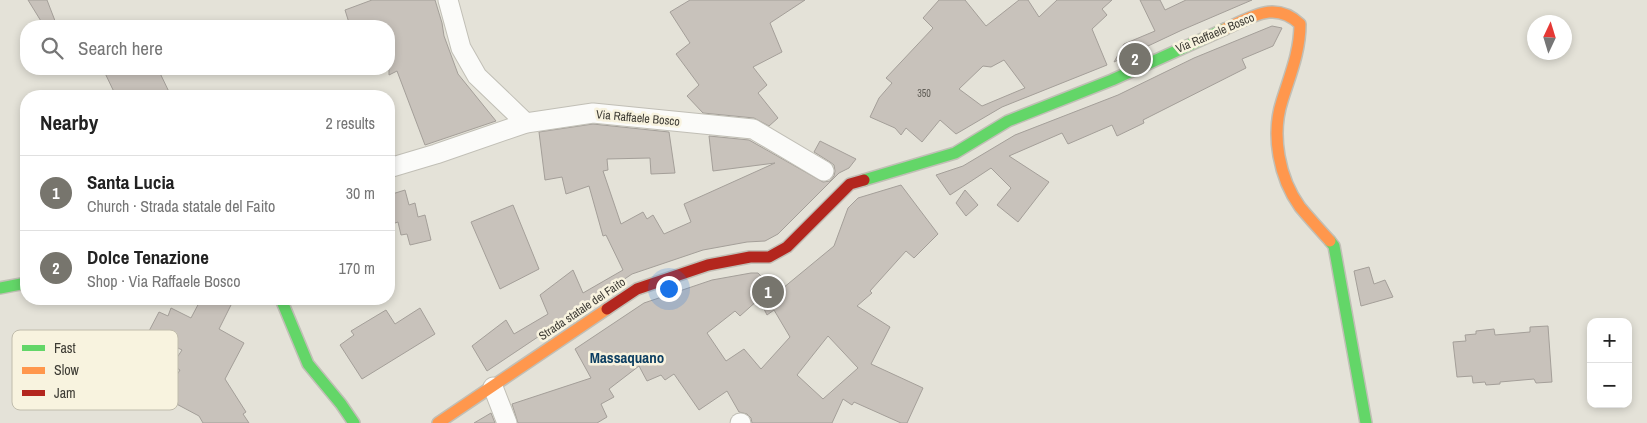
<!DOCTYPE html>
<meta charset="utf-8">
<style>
:root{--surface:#fff;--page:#f6f6f6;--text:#222;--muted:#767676;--line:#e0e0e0;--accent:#77756d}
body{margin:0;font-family:"Archivo Narrow",sans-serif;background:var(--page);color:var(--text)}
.controls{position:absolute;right:15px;bottom:15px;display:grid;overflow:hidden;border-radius:10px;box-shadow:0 2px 8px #0003}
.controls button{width:45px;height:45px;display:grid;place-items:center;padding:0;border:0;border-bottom:1px solid var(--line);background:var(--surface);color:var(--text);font:25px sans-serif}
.compass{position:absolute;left:1527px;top:15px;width:45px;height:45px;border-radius:50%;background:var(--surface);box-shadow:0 2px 8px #0003;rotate:4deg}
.you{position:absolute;left:668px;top:288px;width:18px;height:18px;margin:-12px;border:4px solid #fff;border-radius:50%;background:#1a73e8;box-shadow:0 0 0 8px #1a73e833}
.badge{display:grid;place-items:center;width:32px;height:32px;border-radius:50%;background:var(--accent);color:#fff;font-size:16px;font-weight:700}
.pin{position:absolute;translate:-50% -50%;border:2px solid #fff;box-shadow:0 1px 5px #0006}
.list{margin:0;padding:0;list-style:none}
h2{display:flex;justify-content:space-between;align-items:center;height:65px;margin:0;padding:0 20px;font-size:21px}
h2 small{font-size:16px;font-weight:400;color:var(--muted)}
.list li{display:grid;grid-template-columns:32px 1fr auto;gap:15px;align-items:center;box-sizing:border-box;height:75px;padding:0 20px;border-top:1px solid var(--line)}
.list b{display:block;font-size:19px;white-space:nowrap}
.list p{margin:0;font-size:16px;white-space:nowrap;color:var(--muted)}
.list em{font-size:16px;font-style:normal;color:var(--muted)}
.icon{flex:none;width:28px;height:28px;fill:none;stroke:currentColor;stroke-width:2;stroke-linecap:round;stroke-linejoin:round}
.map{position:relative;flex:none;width:1647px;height:423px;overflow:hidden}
.search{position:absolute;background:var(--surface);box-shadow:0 2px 8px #0003;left:20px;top:20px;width:375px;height:55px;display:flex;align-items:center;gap:12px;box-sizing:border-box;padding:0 18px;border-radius:20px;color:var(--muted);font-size:19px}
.panel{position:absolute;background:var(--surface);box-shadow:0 2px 8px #0003;left:20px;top:90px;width:375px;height:215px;border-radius:20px}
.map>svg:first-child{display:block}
.building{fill:#c8c2bb;stroke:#a49f99;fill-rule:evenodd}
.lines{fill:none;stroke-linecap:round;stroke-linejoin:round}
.street-casing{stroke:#c1bfb6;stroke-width:21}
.fast-casing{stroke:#c1bfb6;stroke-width:14}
.slow-casing{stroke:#c1bfb6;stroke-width:14}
.jam-casing{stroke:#c1bfb6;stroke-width:14}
.street{stroke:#fbfbf9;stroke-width:19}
.fast{stroke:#63d668;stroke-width:11}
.slow{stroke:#ff974d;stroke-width:11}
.jam{stroke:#b3261e;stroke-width:11}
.labels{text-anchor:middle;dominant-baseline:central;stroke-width:5;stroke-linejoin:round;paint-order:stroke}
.number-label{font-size:10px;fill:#605d56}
.street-label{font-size:12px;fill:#3d3b34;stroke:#f8f3df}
.quarter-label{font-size:15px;font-weight:bold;fill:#0c3e61;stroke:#f8f3df}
.key{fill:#f8f3df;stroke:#c0bcac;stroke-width:1}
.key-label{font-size:14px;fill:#3d3b34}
</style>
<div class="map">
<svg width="1647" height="423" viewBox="0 0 1647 423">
<rect width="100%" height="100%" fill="#e4e2d8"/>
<!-- building -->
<g class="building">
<polygon points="28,0 47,0 57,26 44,26"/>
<polygon points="372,0 435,0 442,23 444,36 458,74 496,121 425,145 397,71 389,75 389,26 350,26 345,10"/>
<polygon points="690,0 805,0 770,23 782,52 753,67 767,85 758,93 778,118 769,126 754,118 703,113 687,96 699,85 676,54 690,43 670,12"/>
<path d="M 939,0 L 965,0 L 986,26 L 1019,0 L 1028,0 L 1039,17 L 1057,0 L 1112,0 L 1102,9 L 1107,15 L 1092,29 L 1107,65 L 1002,107 L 956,134 L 940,120 L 922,142 L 906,128 L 901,135 L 895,128 L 870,117 L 879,98 L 892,83 L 886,78 L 933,28 L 923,18 ZM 1004,60 L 1025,88 L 982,106 L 959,89 L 983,66 L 991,67 Z"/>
<polygon points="1140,0 1160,0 1165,10 1186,0 1252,0 1182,30 1114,62 1124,44 1155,31"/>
<polygon points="1272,26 1282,28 1273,46 1242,59 1246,68 1143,120 1144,123 1117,136 1112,125 1068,144 1062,133 1009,156 1049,182 1018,222 997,205 1011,188 991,168 950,195 936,175 963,166 1015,135 1118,95 1194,58"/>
<polygon points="103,69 158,69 171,96 116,96"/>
<polygon points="593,124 669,132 675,173 651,174 650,158 607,159 608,170 603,171 621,224 643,212 647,219 653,215 664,234 691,222 684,204 775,163 713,171 709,136 749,140 823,182 830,181 834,176 835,171 834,165 830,162 814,152 820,141 856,159 849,168 839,173 778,234 765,241 747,242 703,250 632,274 487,371 472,346 506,320 514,334 548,314 540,295 573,270 583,293 623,270 606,235 603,236 589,186 566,194 562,177 545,180 539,132"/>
<path d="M 901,185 L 938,234 L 914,258 L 906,251 L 870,291 L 872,293 L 857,306 L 890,327 L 871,364 L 923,388 L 907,423 L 901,423 L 854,402 L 852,405 L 843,399 L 832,423 L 752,423 L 751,418 L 747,414 L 739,412 L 727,391 L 699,410 L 674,374 L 665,380 L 661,375 L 647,381 L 639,366 L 609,389 L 614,397 L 601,404 L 607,417 L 597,423 L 518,423 L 512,404 L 591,378 L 575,349 L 644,303 L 712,280 L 751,273 L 758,273 L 777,293 L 834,246 L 848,208 L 858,198 ZM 759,299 L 767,315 L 774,310 L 790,337 L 761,369 L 744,349 L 726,361 L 707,333 L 735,311 L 740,316 ZM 828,336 L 858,368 L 823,399 L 797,375 Z"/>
<polygon points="405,190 409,205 415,203 418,217 425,215 431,240 410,245 407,234 401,235 398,222 389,225 389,195"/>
<polygon points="965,190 978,205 966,216 956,203"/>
<polygon points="513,205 539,269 500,289 471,222"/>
<polygon points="1369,267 1374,284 1385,280 1393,297 1361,306 1354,271"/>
<polygon points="201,299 234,299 219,329 244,343 225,379 246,412 243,414 249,423 203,423 199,416 169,400 176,387 171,384 180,370 172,365 182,350 148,333 159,312 168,316 171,308 191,318"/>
<polygon points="420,308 435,334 362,379 340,345 354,335 351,331 386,310 395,324"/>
<polygon points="1548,326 1552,382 1536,383 1534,379 1500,382 1500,384 1486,385 1485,382 1473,383 1472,376 1457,377 1453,342 1466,341 1465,335 1476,334 1476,331 1494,329 1495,335 1530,332 1530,327"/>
<polygon points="491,413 495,423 474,423"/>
</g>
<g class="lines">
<defs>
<g id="street">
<polyline points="448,0 461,48 477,76 526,123"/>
<polyline points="389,168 436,154 526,123 593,113 753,129 824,171"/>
<polyline points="493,387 507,423"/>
<polyline points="740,423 741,423"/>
</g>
<g id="fast">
<polyline points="864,180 955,153 1008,121 1112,80 1225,29"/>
<polyline points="1330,241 1334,246 1366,423"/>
<polyline points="0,288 26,283"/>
<polyline points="281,299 308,364 341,404 354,423"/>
</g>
<g id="slow">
<path d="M 1225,29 C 1252,17 1275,0 1300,24 C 1300,52 1290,75 1282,101 C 1271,135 1279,178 1300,207 C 1310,219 1320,230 1330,241"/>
<polyline points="438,423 607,309"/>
</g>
<polyline id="jam" points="607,309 637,289 708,265 750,257 769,257 787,247 850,184 864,180"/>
</defs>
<!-- street casing -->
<use href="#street" class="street-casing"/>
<!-- fast casing -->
<use href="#fast" class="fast-casing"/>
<!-- slow casing -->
<use href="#slow" class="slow-casing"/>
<!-- jam casing -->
<use href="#jam" class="jam-casing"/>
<!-- street -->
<use href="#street" class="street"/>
<!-- fast -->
<use href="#fast" class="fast"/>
<!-- slow -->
<use href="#slow" class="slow"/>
<!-- jam -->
<use href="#jam" class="jam"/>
</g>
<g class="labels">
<!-- number labels -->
<g class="number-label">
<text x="924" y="93">350</text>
</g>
<!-- street labels -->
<g class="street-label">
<text transform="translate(1215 33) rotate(-23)">Via Raffaele Bosco</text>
<text transform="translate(638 118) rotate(5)">Via Raffaele Bosco</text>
<text transform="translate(582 309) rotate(-34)">Strada statale del Faito</text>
</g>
<!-- quarter labels -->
<g class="quarter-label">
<text x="627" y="357">Massaquano</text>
</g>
</g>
<!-- legend -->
<rect x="12" y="330" width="166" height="80" rx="8" class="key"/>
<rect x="22" y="345" width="23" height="6" fill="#63d668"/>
<rect x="22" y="367" width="23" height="7" fill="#ff974d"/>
<rect x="22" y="390" width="23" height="6" fill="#b3261e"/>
<g class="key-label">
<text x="54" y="353">Fast</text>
<text x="54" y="375">Slow</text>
<text x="54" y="398">Jam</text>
</g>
</svg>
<div class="controls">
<button>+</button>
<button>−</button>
</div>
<svg class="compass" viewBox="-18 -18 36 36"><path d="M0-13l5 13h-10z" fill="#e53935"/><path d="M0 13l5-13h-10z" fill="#767676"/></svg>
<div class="you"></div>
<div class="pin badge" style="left:768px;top:292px">1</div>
<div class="pin badge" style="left:1135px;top:59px">2</div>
<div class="search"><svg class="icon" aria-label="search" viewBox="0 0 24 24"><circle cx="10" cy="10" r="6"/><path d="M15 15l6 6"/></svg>Search here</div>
<section class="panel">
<h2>Nearby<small>2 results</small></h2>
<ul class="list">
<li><span class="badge">1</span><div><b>Santa Lucia</b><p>Church · Strada statale del Faito</p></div><em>30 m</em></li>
<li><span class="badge">2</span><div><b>Dolce Tenazione</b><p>Shop · Via Raffaele Bosco</p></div><em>170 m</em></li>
</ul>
</section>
</div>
